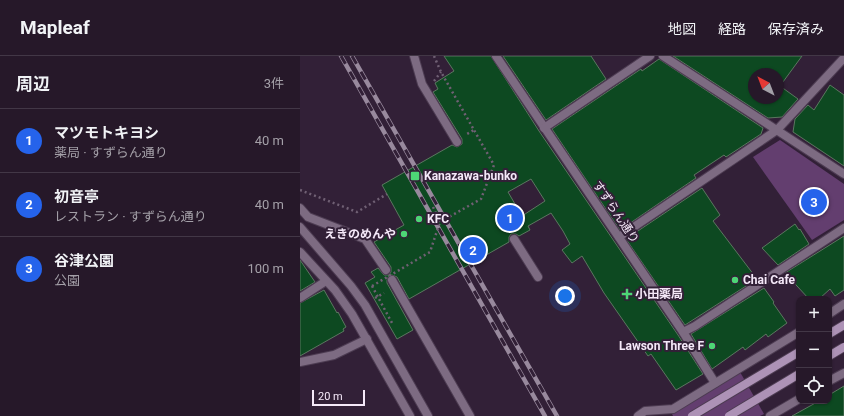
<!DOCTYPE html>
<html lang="ja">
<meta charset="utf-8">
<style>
:root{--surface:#261829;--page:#322535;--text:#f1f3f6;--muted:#a4a0a8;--line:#423746;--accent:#2563eb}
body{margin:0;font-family:Roboto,"Noto Sans JP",sans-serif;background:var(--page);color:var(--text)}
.controls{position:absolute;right:12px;bottom:12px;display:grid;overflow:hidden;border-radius:8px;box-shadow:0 1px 3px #0004}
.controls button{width:36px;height:36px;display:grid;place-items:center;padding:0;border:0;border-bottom:1px solid var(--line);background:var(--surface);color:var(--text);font:20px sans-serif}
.compass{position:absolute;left:448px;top:12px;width:36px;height:36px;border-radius:50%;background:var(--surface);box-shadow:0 1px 3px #0004;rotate:318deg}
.scale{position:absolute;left:12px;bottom:10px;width:53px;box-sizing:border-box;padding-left:4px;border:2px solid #f5e9f9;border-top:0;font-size:11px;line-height:14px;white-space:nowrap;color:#f5e9f9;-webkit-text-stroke:3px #322037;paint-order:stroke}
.you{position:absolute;left:265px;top:240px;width:14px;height:14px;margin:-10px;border:3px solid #fff;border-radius:50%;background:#1a73e8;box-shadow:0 0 0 6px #1a73e833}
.badge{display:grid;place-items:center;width:26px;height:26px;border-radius:50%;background:var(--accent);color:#fff;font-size:13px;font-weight:700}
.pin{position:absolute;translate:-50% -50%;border:2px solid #fff;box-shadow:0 1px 4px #0006}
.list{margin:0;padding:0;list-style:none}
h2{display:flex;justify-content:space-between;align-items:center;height:52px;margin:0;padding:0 16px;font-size:17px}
h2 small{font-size:13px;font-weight:400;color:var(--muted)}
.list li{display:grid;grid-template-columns:26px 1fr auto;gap:12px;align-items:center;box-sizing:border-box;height:64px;padding:0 16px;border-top:1px solid var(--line)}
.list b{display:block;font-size:15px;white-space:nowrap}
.list p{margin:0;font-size:13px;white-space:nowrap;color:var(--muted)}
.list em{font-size:13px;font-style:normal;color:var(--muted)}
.icon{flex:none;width:22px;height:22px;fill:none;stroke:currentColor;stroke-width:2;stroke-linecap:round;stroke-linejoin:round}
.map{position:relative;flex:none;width:544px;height:360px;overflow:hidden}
header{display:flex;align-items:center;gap:24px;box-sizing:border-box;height:56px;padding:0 20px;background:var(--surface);border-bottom:1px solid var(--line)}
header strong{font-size:19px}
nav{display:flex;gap:22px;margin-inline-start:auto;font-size:14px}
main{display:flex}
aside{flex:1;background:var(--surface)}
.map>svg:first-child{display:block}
.green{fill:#633e6f}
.building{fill:#0d4921;stroke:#5b7760;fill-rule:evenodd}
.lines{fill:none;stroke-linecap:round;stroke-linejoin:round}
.lane-casing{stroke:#4d3c52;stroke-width:10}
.street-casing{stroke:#4d3c52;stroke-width:10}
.secondary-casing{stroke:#4d3c52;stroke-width:10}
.path{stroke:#706074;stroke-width:2.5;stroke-dasharray:2 3;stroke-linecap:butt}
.lane{stroke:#7d6b82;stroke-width:8}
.street{stroke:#7d6b82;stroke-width:8}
.secondary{stroke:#ad92b6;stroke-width:8}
.rail-casing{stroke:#98899d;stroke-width:4.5}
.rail{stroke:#322037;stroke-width:3;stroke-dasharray:9;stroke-linecap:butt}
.secondary-bridge-casing{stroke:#4d3c52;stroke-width:10;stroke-linecap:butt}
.path-bridge{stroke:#706074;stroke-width:2.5;stroke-dasharray:2 3;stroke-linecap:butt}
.secondary-bridge{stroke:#ad92b6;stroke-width:8}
.poi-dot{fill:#4dd676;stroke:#322037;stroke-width:1.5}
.labels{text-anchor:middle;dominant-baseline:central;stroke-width:4;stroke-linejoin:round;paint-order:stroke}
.poi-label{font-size:12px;font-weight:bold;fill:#f5e9f9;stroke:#322037;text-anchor:start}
.street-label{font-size:12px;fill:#f5e9f9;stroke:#322037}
</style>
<header>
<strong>Mapleaf</strong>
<nav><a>地図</a><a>経路</a><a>保存済み</a></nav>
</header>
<main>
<aside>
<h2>周辺<small>3件</small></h2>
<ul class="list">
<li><span class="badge">1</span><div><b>マツモトキヨシ</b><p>薬局 · すずらん通り</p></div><em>40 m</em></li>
<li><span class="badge">2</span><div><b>初音亭</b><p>レストラン · すずらん通り</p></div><em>40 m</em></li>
<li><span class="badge">3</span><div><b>谷津公園</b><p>公園</p></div><em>100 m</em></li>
</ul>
</aside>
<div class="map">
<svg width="544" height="360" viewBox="0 0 544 360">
<rect width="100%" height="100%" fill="#322037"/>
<!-- green -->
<g class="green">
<polygon points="480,84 544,128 544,164 512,184 453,101"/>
<polygon points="440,316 464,358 460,360 373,360 371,356"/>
</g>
<!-- building -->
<g class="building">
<path d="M 144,0 L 191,0 L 239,75 L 378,279 L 403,318 L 376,334 L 351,298 L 348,300 L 304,237 L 282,200 L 272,207 L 262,194 L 270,188 L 263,175 L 251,157 L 228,170 L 230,174 L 219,180 L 216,178 L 211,178 L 209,181 L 209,186 L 109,243 L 97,221 L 92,219 L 89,219 L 87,224 L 87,227 L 113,274 L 97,283 L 65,227 L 75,221 L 71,216 L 78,212 L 84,219 L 89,219 L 91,216 L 91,211 L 74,186 L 104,169 L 82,129 L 152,89 L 157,91 L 162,88 L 162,83 L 133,36 L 138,33 L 135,27 L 154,15 ZM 231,123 L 245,145 L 222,160 L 208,136 Z"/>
<polygon points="203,0 291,0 306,23 246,64"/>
<path d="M 373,0 L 502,0 L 480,30 L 498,43 L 482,61 L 468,62 ZM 454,18 L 478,18 L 478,42 L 454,42 Z"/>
<polygon points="359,3 463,72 461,78 426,101 424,99 394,119 396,122 320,174 252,73 341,13 342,15"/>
<polygon points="530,29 544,39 544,110 493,76 495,63 508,49 514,54"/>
<polygon points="402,132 420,159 413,165 457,223 385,269 326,183"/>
<polygon points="495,168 499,174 500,173 509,188 478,209 462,192"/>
<polygon points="544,180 544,234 535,240 530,233 519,243 509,243 485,217"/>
<polygon points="0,204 15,226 0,235"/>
<polygon points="464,232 474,246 473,247 487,267 468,281 466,278 445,294 443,291 412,313 391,278"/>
<polygon points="24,234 37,257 38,256 46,271 43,273 44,275 0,300 0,247"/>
<polygon points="544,330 544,360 492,360 519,345 529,345 529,339"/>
</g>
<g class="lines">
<defs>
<g id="lane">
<polyline points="114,0 122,28 157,86"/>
<polyline points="0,152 8,161 65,183 86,214"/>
<polyline points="214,183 238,221"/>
<polyline points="92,224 170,360"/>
<polyline points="0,242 26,225"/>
<polyline points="0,306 34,299 67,283"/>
</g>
<g id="street">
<polyline points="196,0 383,276 415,327"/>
<polyline points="363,0 544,118"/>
<polyline points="244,72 350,0"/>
<polyline points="0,171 51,230 65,249 128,360"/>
<polyline points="319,181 477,74 544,2"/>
<polyline points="0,196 35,234 52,258 110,360"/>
<polyline points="529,258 544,248"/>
<polyline points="383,276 395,270 544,172"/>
<polyline points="529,325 544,317"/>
<polyline points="338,360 345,355 373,353 499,276"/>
<polyline points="470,360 499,343"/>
</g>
<polyline id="secondary" points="529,278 544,269"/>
</defs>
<!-- lane casing -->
<use href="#lane" class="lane-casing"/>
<!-- street casing -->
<use href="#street" class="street-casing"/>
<!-- secondary casing -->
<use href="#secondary" class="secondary-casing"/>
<!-- path -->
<g class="path">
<polyline points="134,0 141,16 174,74 167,78"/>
<polyline points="134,25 141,16"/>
<polyline points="0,134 57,156 87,138"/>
<polyline points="133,151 140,166"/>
<polyline points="72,230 92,267"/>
<polyline points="75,242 84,237"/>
</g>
<!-- lane -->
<use href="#lane" class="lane"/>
<!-- street -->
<use href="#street" class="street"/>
<!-- secondary -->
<use href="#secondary" class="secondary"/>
<defs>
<g id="rail">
<polyline points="41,0 245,360"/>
<polyline points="52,0 257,360"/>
</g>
</defs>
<!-- rail casing -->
<use href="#rail" class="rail-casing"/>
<!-- rail -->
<use href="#rail" class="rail"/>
<defs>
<g id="secondary-bridge">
<polyline points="529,300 544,291"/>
<polyline points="392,360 499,296"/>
<polyline points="429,360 499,318"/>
</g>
</defs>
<!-- secondary-bridge casing -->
<use href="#secondary-bridge" class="secondary-bridge-casing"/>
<!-- path-bridge -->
<polyline class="path-bridge" points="72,230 130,196 140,166 181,143 194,109 174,74"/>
<!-- secondary-bridge -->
<use href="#secondary-bridge" class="secondary-bridge"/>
</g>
<!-- markers -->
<g class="poi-dot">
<rect x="110" y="115" width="10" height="10" rx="2"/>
<circle cx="119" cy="163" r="4"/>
<circle cx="104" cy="178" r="4"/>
<circle cx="435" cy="224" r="4"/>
<path d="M325 232h4v4h4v4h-4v4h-4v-4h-4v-4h4z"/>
<circle cx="412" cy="290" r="4"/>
</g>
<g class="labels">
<!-- poi labels -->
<g class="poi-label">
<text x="124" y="120">Kanazawa-bunko</text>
<text x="127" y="163">KFC</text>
<text x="96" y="178" text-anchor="end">えきのめんや</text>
<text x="443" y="224">Chai Cafe</text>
<text x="335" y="238">小田薬局</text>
<text x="404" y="290" text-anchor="end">Lawson Three F</text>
</g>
<!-- street labels -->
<g class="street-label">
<text transform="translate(316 156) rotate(56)">すずらん通り</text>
</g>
</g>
</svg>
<div class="controls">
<button>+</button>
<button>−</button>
<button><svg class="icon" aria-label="locate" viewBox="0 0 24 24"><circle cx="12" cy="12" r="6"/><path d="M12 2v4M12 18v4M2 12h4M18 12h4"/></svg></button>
</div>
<svg class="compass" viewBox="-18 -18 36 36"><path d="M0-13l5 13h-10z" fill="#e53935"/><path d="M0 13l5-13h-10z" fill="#a4a0a8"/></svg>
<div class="scale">20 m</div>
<div class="you"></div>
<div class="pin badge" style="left:210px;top:162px">1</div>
<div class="pin badge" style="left:173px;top:194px">2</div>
<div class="pin badge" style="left:514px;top:146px">3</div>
</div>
</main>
